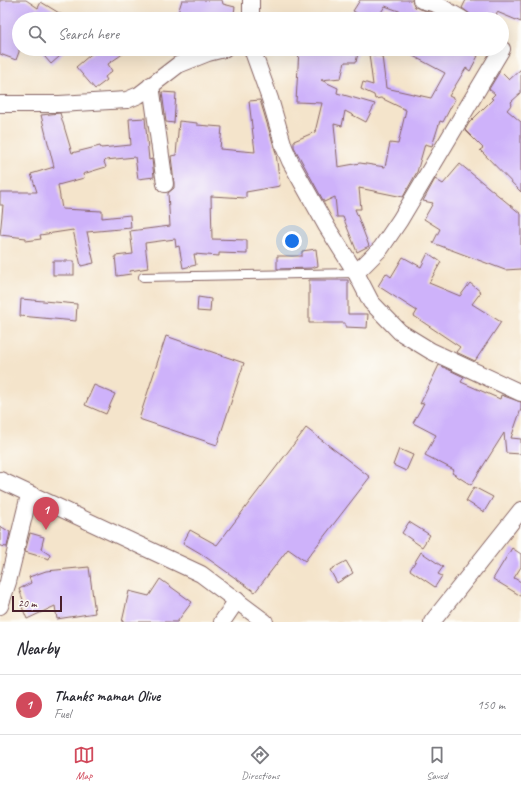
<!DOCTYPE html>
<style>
:root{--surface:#fff;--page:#f7f7f7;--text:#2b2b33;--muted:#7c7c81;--line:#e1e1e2;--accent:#d1495b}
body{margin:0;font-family:Caveat,sans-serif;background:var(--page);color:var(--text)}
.scale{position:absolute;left:12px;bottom:10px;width:50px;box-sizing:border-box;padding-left:4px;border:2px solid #4a1f2b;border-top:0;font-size:11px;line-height:14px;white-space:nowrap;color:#4a1f2b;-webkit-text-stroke:3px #fdfcf7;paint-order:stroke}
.you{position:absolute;left:292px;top:241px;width:14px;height:14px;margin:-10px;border:3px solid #fff;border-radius:50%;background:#1a73e8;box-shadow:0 0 0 6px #1a73e833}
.badge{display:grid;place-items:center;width:26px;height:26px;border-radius:50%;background:var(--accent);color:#fff;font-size:13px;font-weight:700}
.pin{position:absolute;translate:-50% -33px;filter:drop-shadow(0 1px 2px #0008)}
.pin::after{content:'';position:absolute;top:21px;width:14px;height:12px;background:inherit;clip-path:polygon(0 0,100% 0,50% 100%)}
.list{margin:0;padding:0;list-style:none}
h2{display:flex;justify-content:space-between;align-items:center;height:52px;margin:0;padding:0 16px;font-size:17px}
h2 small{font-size:13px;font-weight:400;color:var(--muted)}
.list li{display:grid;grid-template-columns:26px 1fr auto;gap:12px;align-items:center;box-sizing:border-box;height:60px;padding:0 16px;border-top:1px solid var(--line)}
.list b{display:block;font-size:15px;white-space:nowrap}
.list p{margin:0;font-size:13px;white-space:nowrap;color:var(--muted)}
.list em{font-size:13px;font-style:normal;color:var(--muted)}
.icon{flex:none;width:22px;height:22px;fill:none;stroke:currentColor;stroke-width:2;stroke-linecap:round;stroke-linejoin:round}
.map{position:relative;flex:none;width:521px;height:622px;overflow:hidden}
.search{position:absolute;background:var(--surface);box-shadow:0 4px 16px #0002;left:12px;right:12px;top:12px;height:44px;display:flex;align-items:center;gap:10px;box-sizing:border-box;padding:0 14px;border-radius:22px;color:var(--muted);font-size:15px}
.sheet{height:112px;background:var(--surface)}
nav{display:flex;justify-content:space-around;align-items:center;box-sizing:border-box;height:56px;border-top:1px solid var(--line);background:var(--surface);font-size:11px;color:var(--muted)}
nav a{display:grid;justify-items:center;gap:2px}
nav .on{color:var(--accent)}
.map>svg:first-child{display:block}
.building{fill:#ceb2fa}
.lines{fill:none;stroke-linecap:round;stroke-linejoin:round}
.lane-casing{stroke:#866463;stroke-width:10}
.street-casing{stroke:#866463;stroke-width:18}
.lane{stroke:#fff;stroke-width:8}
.street{stroke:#fff;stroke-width:16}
</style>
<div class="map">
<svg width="521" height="622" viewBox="0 0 521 622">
<rect width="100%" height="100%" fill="#fdfcf7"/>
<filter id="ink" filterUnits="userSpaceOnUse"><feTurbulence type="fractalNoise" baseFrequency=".025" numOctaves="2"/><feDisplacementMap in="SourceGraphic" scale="8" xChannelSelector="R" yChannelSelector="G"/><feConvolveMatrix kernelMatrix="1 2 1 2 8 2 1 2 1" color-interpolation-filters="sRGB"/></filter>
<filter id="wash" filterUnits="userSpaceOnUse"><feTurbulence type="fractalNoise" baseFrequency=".012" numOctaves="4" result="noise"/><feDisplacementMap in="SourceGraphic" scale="16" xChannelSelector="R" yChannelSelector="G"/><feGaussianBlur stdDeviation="0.9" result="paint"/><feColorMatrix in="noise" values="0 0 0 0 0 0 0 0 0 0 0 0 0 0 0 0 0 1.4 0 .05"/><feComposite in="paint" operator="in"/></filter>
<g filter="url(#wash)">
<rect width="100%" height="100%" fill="#f4e4cb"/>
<g id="blocks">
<!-- building -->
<g class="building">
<polygon points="0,0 26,0 38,8 41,2 69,19 19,19 19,52 16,60 0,54"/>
<polygon points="182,0 222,0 223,4 235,7 233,19 203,15 201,19 176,19"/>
<polygon points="360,0 412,0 415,7 432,13 443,19 421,19 385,6 377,19 367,19 353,11"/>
<polygon points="466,0 521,0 521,22 497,12 496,19 472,19 470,14 462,8"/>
<polygon points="38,49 68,49 51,64"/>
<polygon points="97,49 130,49 108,64 112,71 105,77 107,80 95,89 76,67"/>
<polygon points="299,49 359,49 356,62 345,62 341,78 321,80 338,88 337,93 375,104 366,122 345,111 342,126 334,124 338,167 360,163 385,167 390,143 398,144 406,110 381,98 375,99 374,95 361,89 363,82 373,85 369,54 382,56 386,88 431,98 445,73 400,49 465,49 478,56 470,71 466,68 449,96 455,99 443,122 440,121 432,146 425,144 417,172 403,197 359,188 361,209 355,209 369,246 357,252 343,217 337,217 335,197 324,202 294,147 294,141 315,132 322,103 296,102"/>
<polygon points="521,69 521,93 511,102 512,104 507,110 521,122 521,192 480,150 483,148 465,130 469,123 493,99 491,98 495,94 489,89 500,71 509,80"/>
<polygon points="162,92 176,93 174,123 166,122"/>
<polygon points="260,100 276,153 280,186 246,192 246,198 211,196 212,239 247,240 247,254 219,253 219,256 194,254 196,265 183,268 179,246 176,247 175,239 145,243 148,268 130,271 131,274 117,276 115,256 133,254 130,231 170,226 168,193 174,188 174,183 171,156 176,155 179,121 197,123 197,125 222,127 220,149 255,152 249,101"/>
<polygon points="60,113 72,153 100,146 101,148 131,145 129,119 145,118 149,160 152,159 154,177 138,179 135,157 106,160 104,162 106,167 83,174 84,178 58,185 62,209 102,211 102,218 130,215 131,228 87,232 94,263 81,266 73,230 40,235 41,239 26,241 26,238 0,235 3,205 0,205 0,192 37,192 31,174 54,167 41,115"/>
<polygon points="460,164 521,214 521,269 505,270 433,243 440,229 424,219 433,203 423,201 435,179 443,184"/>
<polygon points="316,249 318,266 311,268 277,269 277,256 302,256 302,251"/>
<polygon points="428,253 441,262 429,283 460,296 470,283 481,292 472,304 501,322 475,361 456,352 460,347 414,316 417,311 378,286 386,273 391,277 403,257 421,267"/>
<rect x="53" y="261" width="21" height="14"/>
<polygon points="309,280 348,280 348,314 368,314 367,328 345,327 345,323 309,323"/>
<polygon points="198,297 211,299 210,312 197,311"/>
<polygon points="21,299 77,304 76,321 20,316"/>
<polygon points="166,336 244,363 217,445 139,419"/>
<polygon points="439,365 464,377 461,382 500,399 501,395 521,402 521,409 511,438 521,439 521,454 506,453 504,433 471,485 452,473 454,470 425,455 436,435 413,423 424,403 420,404"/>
<polygon points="94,385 115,394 106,414 85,405"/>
<polygon points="306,428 370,477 305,561 288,549 255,592 200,553 183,543 190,530 217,545"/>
<polygon points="399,449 413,455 406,471 393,465"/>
<polygon points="474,487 493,497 484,512 466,501"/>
<polygon points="409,522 430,535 422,547 402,533"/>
<polygon points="0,526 10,532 7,547 0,546"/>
<polygon points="30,533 44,537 41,549 50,555 49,559 25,552"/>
<polygon points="512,548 521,554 521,567 514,578 521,582 521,596 493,579"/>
<polygon points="421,552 443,567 438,574 442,576 435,587 410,570"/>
<polygon points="346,561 353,573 337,583 330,570"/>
<polygon points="89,567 95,613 57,619 55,606 27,619 22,607 25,605 19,589 31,583 29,577 46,571"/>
<polygon points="160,579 192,602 177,622 122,622 129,591 149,596"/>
</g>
</g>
</g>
<g filter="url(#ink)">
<use href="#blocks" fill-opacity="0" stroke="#866463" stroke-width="1"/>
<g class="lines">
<defs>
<polyline id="lane" points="143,277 356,273"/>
<g id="street">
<polyline points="421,0 436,4 462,19"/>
<polyline points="251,19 251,0"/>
<polyline points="252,49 270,99 284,147 290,161 327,227 356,273 371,302 400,332 431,351 521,393"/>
<polyline points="151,85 165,184"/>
<polyline points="0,104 59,104 127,100 139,95 178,65 208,53 224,49"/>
<polyline points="356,273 381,248 400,220 502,49"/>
<polyline points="0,480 201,574 265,622"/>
<polyline points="0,606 8,582 29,495"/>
<polyline points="222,622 237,600"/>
<polyline points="432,622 521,510"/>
</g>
</defs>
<!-- lane casing -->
<use href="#lane" class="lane-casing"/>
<!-- street casing -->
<use href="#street" class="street-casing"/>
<!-- lane -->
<use href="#lane" class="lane"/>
<!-- street -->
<use href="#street" class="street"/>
</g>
</g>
</svg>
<div class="scale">20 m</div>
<div class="you"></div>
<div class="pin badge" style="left:46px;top:530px">1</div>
<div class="search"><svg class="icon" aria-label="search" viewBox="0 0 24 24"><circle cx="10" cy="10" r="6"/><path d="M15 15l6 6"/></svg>Search here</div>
</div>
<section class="sheet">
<h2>Nearby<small></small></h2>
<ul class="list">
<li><span class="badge">1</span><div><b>Thanks maman Olive</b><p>Fuel</p></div><em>150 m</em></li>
</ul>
</section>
<nav>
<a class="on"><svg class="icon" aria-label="map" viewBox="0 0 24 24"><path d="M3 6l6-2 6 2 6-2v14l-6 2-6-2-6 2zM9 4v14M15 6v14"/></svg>Map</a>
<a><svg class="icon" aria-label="directions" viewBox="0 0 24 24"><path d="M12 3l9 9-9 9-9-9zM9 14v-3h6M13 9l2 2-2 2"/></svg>Directions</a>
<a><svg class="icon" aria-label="saved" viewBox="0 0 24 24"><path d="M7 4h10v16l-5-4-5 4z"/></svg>Saved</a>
</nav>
